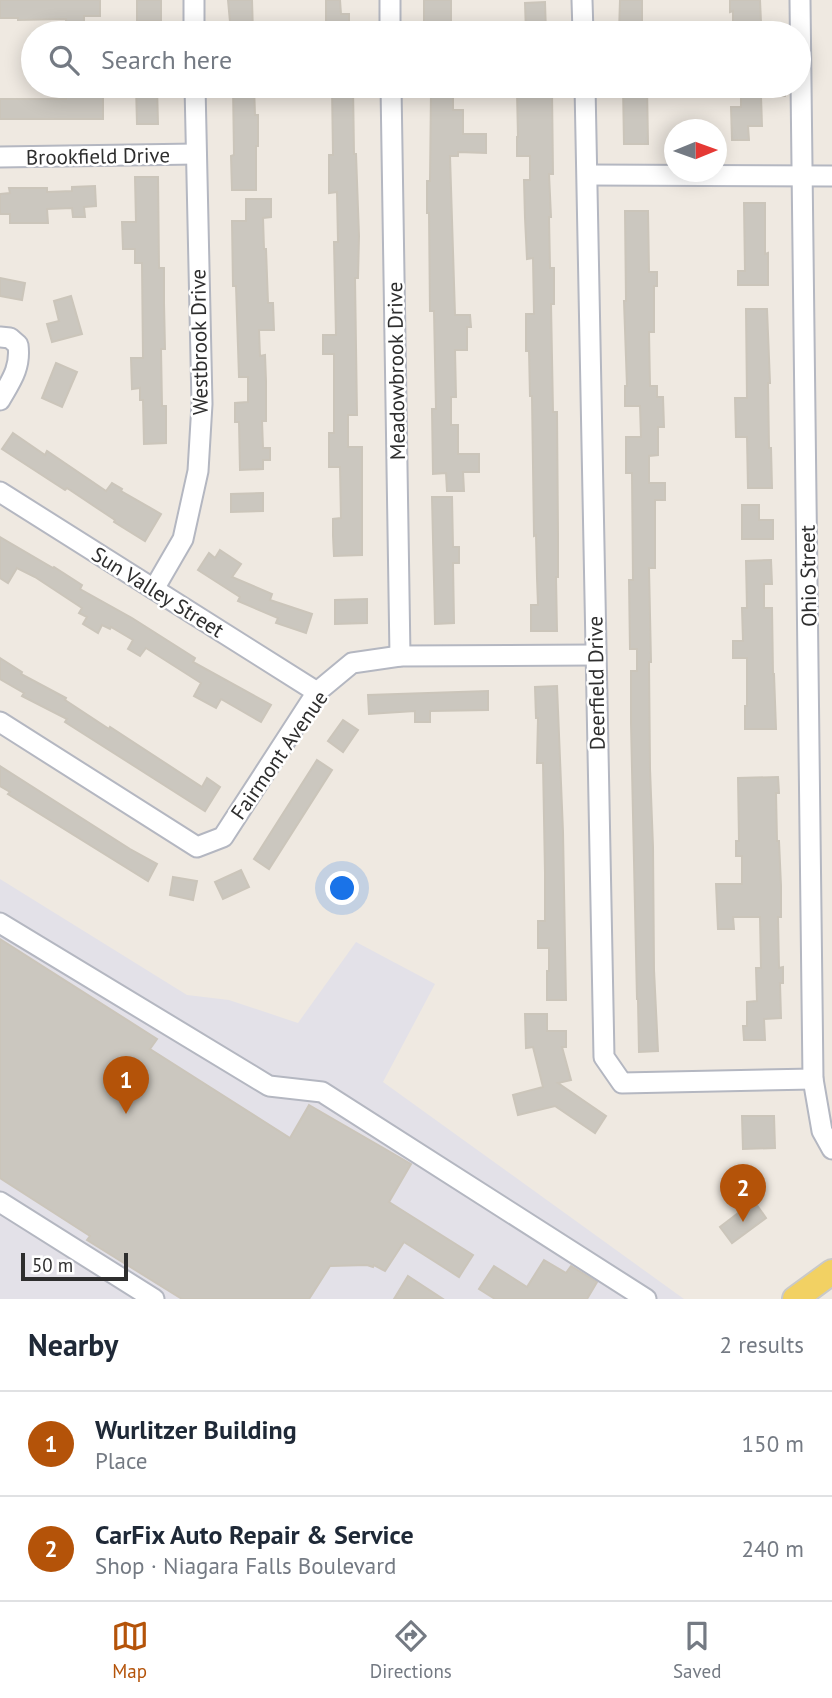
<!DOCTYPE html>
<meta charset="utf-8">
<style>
:root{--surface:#fff;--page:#f2f2f3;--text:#1f2937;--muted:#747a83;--line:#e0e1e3;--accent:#b45309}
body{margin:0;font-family:"PT Sans",sans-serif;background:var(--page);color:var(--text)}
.compass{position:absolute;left:664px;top:119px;width:63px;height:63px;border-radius:50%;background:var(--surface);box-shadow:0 4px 18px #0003;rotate:89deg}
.scale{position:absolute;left:21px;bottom:18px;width:107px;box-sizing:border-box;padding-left:7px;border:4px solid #2e2e2e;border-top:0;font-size:19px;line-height:24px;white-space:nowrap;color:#2e2e2e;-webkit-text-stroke:5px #fff;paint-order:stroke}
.you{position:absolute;left:343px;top:889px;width:24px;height:24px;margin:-18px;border:5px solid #fff;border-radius:50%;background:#1a73e8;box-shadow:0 0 0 10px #1a73e833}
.badge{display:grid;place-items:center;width:46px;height:46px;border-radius:50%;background:var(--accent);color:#fff;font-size:23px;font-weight:700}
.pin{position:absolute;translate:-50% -58px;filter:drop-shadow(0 2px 4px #0008)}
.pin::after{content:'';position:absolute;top:37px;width:24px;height:21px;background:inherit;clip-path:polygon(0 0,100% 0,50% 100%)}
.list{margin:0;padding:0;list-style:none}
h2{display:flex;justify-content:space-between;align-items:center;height:91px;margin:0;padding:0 28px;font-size:30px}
h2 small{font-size:23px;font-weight:400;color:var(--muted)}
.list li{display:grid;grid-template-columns:46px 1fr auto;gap:21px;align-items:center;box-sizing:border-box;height:105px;padding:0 28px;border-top:2px solid var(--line)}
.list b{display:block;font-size:26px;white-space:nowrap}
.list p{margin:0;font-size:23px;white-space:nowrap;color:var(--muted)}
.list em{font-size:23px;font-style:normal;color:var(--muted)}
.icon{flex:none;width:38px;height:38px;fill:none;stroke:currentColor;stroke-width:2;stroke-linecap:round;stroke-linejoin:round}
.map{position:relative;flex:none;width:832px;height:1299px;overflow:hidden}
.search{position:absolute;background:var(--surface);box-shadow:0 4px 18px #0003;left:21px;right:21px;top:21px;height:77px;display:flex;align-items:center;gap:18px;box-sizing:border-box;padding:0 24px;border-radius:38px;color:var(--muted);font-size:26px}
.sheet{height:301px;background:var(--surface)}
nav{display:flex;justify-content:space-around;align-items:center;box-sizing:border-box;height:98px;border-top:2px solid var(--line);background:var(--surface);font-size:19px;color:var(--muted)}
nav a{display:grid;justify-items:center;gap:4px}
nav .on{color:var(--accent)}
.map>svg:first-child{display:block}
.industrial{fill:#e3e1e8}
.building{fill:#cbc7bf;stroke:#cbc5ba;stroke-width:2}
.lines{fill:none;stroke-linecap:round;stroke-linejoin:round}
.minor-casing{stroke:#b4b7c1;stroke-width:23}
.major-casing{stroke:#c9c9c9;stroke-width:28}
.minor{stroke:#fff;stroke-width:19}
.major{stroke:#f2d163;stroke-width:24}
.labels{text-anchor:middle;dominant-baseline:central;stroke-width:5;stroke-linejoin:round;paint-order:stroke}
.street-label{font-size:21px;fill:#2e2e2e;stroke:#fff}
</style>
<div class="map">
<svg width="832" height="1299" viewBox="0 0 832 1299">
<rect width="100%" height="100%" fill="#efe9e1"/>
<!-- industrial -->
<polygon class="industrial" points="0,879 187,995 229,1000 298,1023 356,942 435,984 383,1082 684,1299 0,1299"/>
<!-- building -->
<g class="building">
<polygon points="0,0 100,0 100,16 84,16 84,27 66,27 66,19 18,20 18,18 0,18"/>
<rect x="137" y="0" width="24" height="21"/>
<polygon points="228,0 252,0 253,33 231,33"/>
<polygon points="326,0 340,0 341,14 349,14 349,33 326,33"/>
<polygon points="424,0 451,0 451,30 445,31 445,33 424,33"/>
<polygon points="620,0 642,0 642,33 619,33"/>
<polygon points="730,0 760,0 761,22 765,22 765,33 733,33 733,11 730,12"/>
<polygon points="545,2 546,33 526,33 525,3"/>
<polygon points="136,86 157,86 158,124 137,124"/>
<polygon points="233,86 254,86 255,115 258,115 258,146 256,146 256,190 232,190 231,156 234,155"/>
<polygon points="332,86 353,86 354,154 356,154 359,236 358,278 355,278 357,415 348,415 348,447 362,447 362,555 334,556 333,536 333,519 341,518 340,467 329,467 329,433 334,433 334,354 323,354 323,335 336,335 334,242 338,242 337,192 329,193 329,155 333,155"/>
<polygon points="623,86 647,86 648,144 624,144"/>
<polygon points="741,86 784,86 785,96 761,96 762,126 748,126 749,140 732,140 731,107 741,107"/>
<polygon points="431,92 453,92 453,110 463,110 463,134 486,134 486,153 458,152 458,156 450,156 455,315 470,315 471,327 467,327 467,350 455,350 456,397 451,397 451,425 458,425 458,454 479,454 479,472 463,472 464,491 447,491 446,473 433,474 432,409 436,409 434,311 430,311 429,213 427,213 427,181 430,181"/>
<polygon points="517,92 552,92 553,174 549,174 551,217 549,217 550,268 554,268 554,304 551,304 553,412 557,412 558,535 558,577 556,577 557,631 531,631 531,605 538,605 537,578 536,535 534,536 532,396 530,396 529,351 526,351 526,314 534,314 533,258 527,259 525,218 524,180 530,180 530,156 517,156 517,137 518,137"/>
<polygon points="103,96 103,119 0,119 0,99 66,99 66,97"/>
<polygon points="135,177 158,177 159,268 164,268 164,303 165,349 161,349 162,406 166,406 166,443 144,444 143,400 140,400 140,388 132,389 131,358 143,358 142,263 135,263 135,249 123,249 122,222 136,222"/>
<polygon points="95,186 96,206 84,207 85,217 73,217 72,208 47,209 48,223 10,223 10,214 0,214 0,194 10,193 9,188 47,188 47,192 72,191 72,187"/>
<polygon points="246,199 271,199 271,217 263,218 264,249 266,249 268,303 273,303 274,330 259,330 260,356 265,355 266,381 266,421 262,421 263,448 270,448 270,460 263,460 263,469 240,470 239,422 235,422 235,403 248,402 248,377 239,377 236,286 233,286 232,221 246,221"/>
<polygon points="744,203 765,203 765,254 768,253 768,285 738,285 738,271 745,271"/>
<polygon points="625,211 648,211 649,272 657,272 657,286 654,286 654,332 649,332 650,386 657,386 657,397 663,397 664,427 658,427 658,455 649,456 649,483 665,483 665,500 655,500 655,568 649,568 651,662 649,662 650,769 653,847 654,970 658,1051 639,1052 638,999 637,999 631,723 631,671 637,671 637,649 630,649 629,580 633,580 632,473 626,473 626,437 641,437 640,406 625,406 625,386 627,386 624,301 626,301"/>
<polygon points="0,278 25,283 22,300 0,296"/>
<polygon points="71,296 82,334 52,342 47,324 59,321 54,301"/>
<polygon points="746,309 767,309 770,383 768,383 769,448 771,448 772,488 748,488 747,437 736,437 735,398 747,398"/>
<polygon points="56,363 77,372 62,407 42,398"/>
<polygon points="13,433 45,455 47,451 106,491 112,483 122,489 121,491 161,514 145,541 114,522 115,520 67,488 65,490 2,449"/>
<polygon points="263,493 263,511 231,512 231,494"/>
<polygon points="432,497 452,497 453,547 459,547 459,563 453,563 454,623 435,624"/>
<polygon points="742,505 759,505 759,520 773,520 773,539 742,539"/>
<polygon points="0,537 53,568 54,567 82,585 80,589 132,618 195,658 193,662 271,705 261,722 221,699 216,708 194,696 201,683 146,648 140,656 128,649 133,640 111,627 110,629 102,625 98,633 83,624 87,617 79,613 82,608 35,577 17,568 8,583 0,578"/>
<polygon points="220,550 241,564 232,577 272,594 270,600 312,614 306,633 276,623 278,618 238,601 240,597 198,570 209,553 215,558"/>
<polygon points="771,560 772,584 764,584 764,608 772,608 773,674 774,674 776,729 745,729 745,706 747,706 747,658 733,658 733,641 743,641 742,608 747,608 746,561"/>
<polygon points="367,599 367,623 335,624 335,600"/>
<polygon points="0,658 22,672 21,674 66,698 65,700 109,729 110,727 202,787 207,778 220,787 205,811 65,722 67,719 22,696 24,693 0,679"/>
<polygon points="557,686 563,832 566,1000 547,1000 547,971 549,971 549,948 538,948 538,921 545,921 545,873 543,763 537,763 538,718 536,718 535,687"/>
<polygon points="488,691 488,710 430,711 430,722 415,722 415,711 369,714 368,695"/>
<polygon points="343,720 358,730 343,752 328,741"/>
<polygon points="317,760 332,770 269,869 254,859"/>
<polygon points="0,766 130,849 157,864 148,881 8,794 10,792 0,786"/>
<polygon points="778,777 779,793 776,793 777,841 779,841 781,886 781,917 778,917 779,968 783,967 783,983 780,983 781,1018 764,1019 765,1040 744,1040 743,1026 747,1026 747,1002 757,1001 756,968 761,968 760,917 733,917 734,929 718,929 716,884 742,884 742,856 736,856 736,841 739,841 738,778"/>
<polygon points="241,870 249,887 223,899 215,882"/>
<polygon points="173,877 197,881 193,900 170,895"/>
<polygon points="0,939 157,1039 150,1049 290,1138 309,1105 411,1164 389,1202 473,1255 459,1277 404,1242 385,1271 374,1265 373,1267 367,1265 330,1266 309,1299 182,1299 87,1240 90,1236 0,1178"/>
<polygon points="525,1014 547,1014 547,1031 566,1031 566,1047 562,1047 571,1080 558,1083 606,1116 595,1133 555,1106 518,1115 513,1095 543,1087 533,1047 526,1048"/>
<polygon points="742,1116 774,1116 775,1148 743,1149"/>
<polygon points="754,1201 766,1218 732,1243 720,1227"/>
<polygon points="544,1260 566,1273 571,1266 597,1282 587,1299 495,1299 479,1289 494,1266 527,1287"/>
<polygon points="408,1276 443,1299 394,1299"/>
</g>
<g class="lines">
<defs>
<g id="minor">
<polyline points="194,0 194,33"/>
<polyline points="390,0 390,33"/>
<polyline points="582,0 583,33"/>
<polyline points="800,0 813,1079 822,1131 832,1149"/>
<polyline points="391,86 400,656"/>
<polyline points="585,86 604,1057 622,1083 813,1079"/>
<polyline points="0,157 196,154"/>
<polyline points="588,175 832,176"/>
<path d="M 0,337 L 10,338 L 18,345 C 21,368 11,381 0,400"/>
<polyline points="0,492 317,692"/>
<polyline points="154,589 183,539 198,471 202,404 195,86"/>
<polyline points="0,722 197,847 223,837 317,692 352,663 400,656 595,655"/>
<polyline points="0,923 269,1086 322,1092 646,1299"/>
<polyline points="0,1202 154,1299"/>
</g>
<polyline id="major" points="795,1299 832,1272"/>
</defs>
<!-- minor casing -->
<use href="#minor" class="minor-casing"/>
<!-- major casing -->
<use href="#major" class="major-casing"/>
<!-- minor -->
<use href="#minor" class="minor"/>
<!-- major -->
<use href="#major" class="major"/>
</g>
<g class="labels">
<!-- street labels -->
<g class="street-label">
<text transform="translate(98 156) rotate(-1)">Brookfield Drive</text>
<text transform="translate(199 342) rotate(-91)">Westbrook Drive</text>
<text transform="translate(396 371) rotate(-91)">Meadowbrook Drive</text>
<text transform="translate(808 576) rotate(-91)">Ohio Street</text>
<text transform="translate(158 592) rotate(32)">Sun Valley Street</text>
<text transform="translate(596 683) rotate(-91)">Deerfield Drive</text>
<text transform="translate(279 755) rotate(-55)">Fairmont Avenue</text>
</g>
</g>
</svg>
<svg class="compass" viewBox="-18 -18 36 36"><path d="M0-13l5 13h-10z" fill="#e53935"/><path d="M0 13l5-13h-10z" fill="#747a83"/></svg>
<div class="scale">50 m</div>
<div class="you"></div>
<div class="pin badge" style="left:126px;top:1114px">1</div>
<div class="pin badge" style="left:743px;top:1222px">2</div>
<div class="search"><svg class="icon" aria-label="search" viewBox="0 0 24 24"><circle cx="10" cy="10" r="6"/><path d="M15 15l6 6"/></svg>Search here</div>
</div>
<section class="sheet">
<h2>Nearby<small>2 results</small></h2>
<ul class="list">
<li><span class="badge">1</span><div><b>Wurlitzer Building</b><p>Place</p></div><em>150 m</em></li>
<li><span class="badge">2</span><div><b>CarFix Auto Repair &amp; Service</b><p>Shop · Niagara Falls Boulevard</p></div><em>240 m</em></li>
</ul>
</section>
<nav>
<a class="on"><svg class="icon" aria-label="map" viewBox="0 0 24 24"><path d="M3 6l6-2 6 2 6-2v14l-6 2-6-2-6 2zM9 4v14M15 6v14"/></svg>Map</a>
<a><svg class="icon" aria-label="directions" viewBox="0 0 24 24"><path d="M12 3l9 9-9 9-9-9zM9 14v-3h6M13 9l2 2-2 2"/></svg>Directions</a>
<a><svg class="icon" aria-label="saved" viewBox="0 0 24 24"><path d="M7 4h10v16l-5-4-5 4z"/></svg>Saved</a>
</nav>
